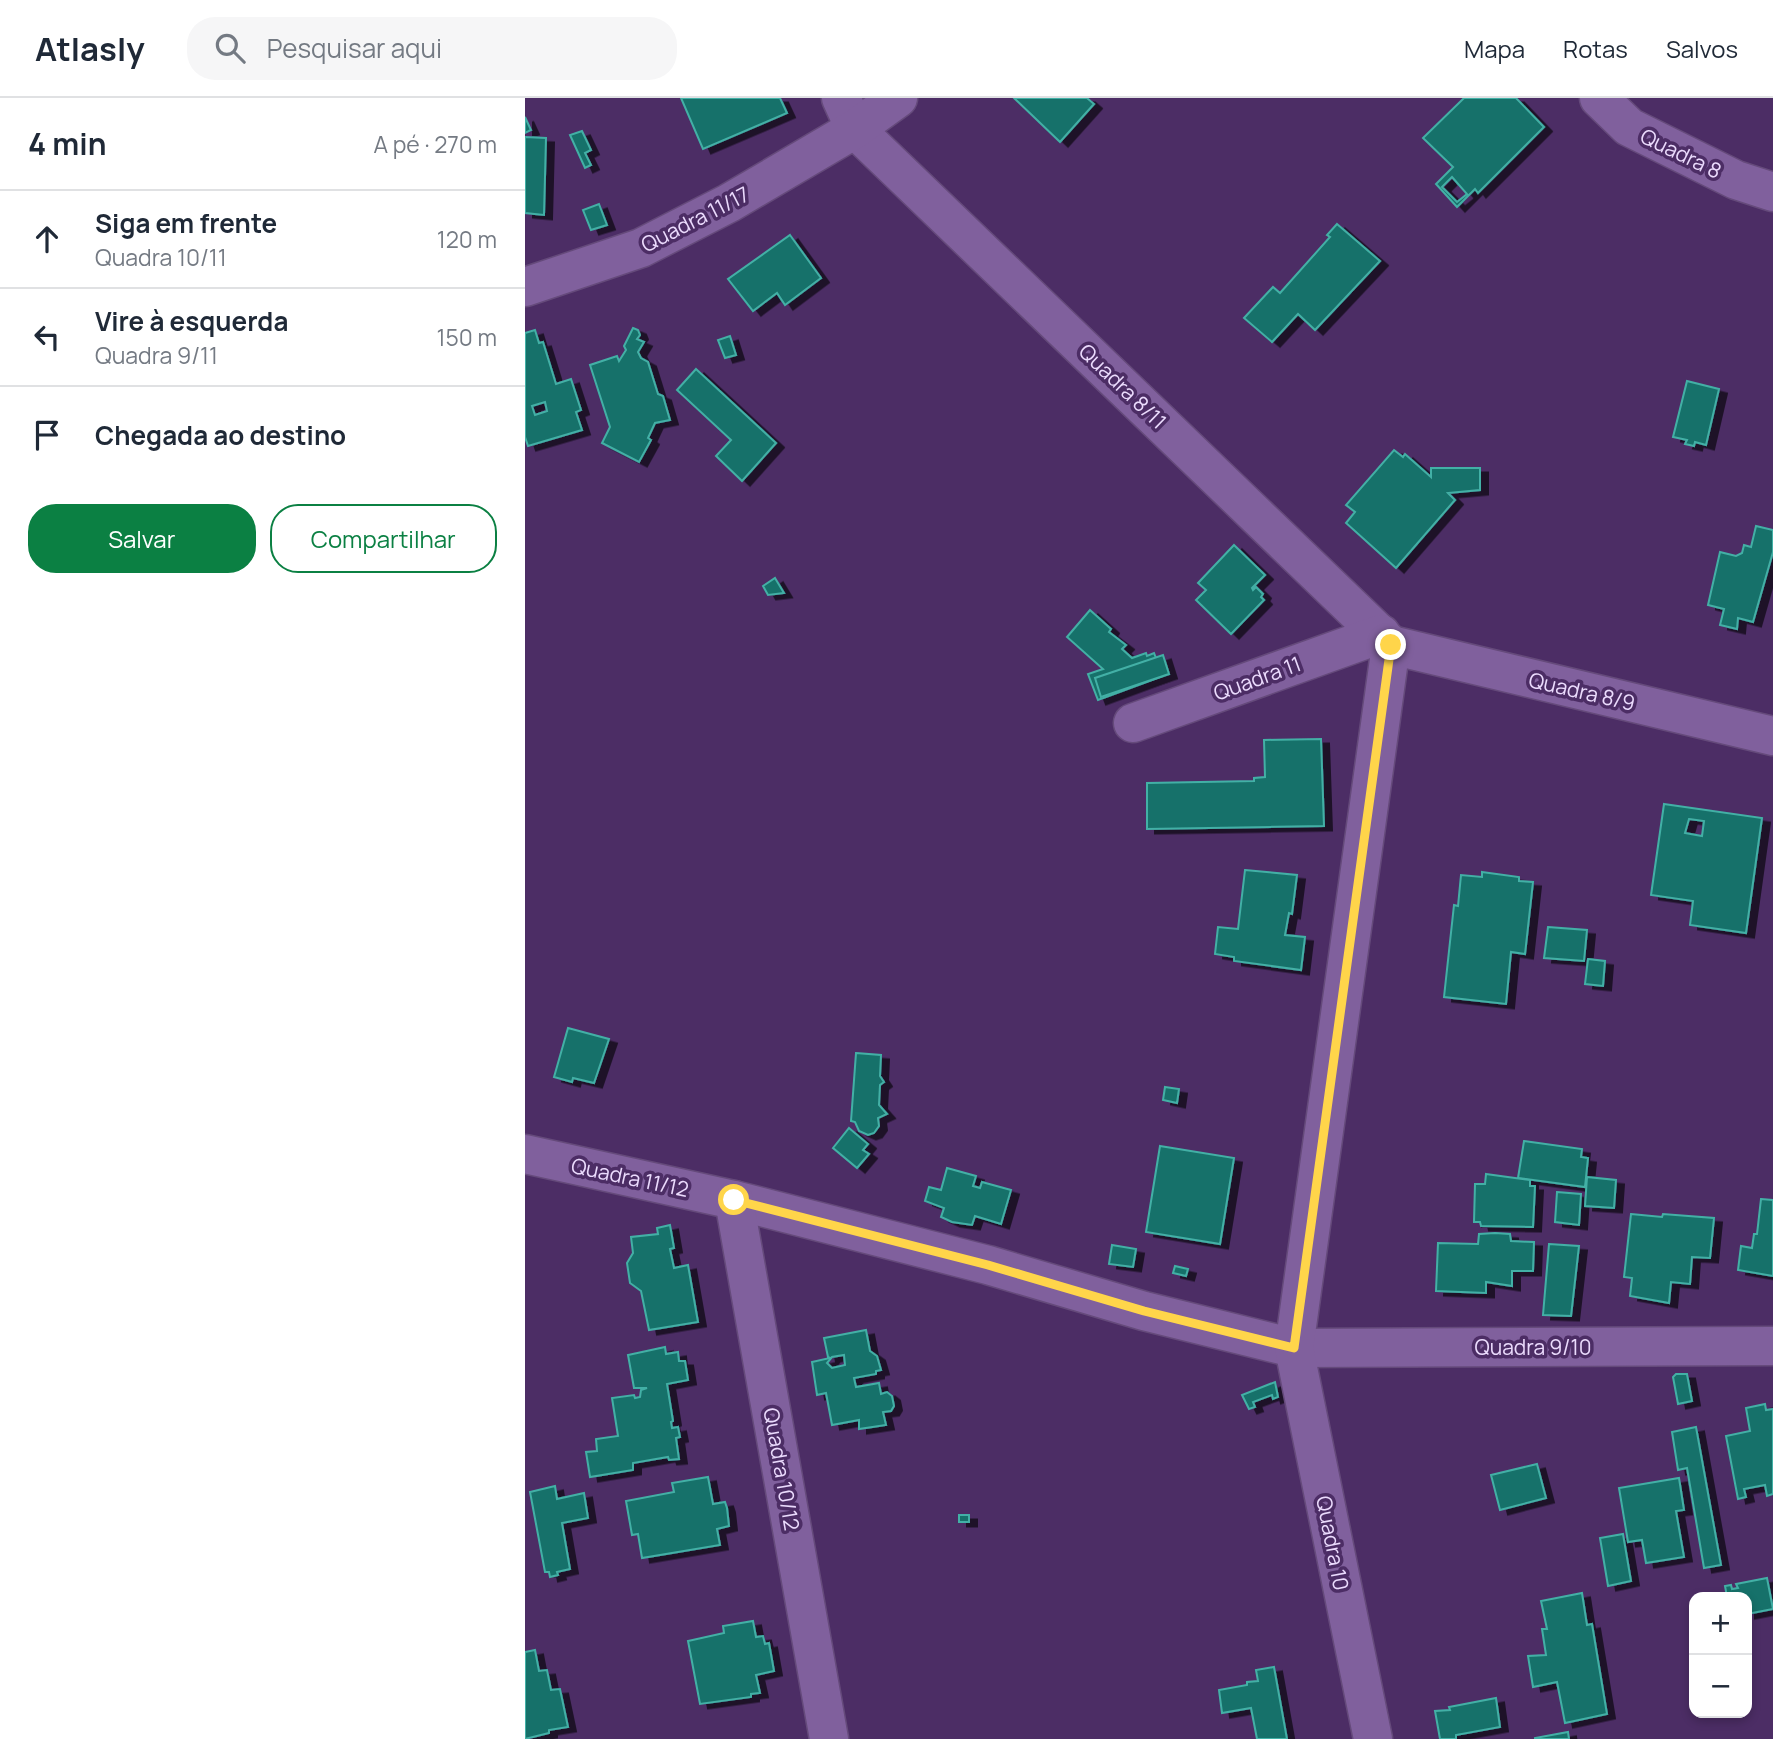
<!DOCTYPE html>
<html lang="pt">
<meta charset="utf-8">
<style>
:root{--surface:#fff;--page:#f6f6f7;--text:#1f2937;--muted:#747a83;--line:#e0e1e3;--accent:#0b8043}
body{margin:0;font-family:Manrope,sans-serif;background:var(--page);color:var(--text)}
.controls{position:absolute;right:21px;bottom:21px;display:grid;overflow:hidden;border-radius:14px;box-shadow:0 4px 10px #0003}
.controls button{width:63px;height:63px;display:grid;place-items:center;padding:0;border:0;border-bottom:2px solid var(--line);background:var(--surface);color:var(--text);font:35px sans-serif}
.stop{position:absolute;width:21px;height:21px;margin:-16px;border:5px solid #ffd54a;border-radius:50%;background:#fff}
.stop.end{background:#ffd54a;border-color:#fff;box-shadow:0 2px 7px #0008}
.list{margin:0;padding:0;list-style:none}
h2{display:flex;justify-content:space-between;align-items:center;height:91px;margin:0;padding:0 28px;font-size:30px}
h2 small{font-size:23px;font-weight:400;color:var(--muted)}
.list li{display:grid;grid-template-columns:46px 1fr auto;gap:21px;align-items:center;box-sizing:border-box;height:98px;padding:0 28px;border-top:2px solid var(--line)}
.list b{display:block;font-size:26px;white-space:nowrap}
.list p{margin:0;font-size:23px;white-space:nowrap;color:var(--muted)}
.list em{font-size:23px;font-style:normal;color:var(--muted)}
.actions{display:flex;gap:14px;padding:21px 28px}
.actions a{flex:1;padding:16px 0;border:2px solid var(--accent);border-radius:28px;text-align:center;font-size:24px;color:var(--accent)}
.actions .main{background:var(--accent);color:#fff}
.icon{flex:none;width:38px;height:38px;fill:none;stroke:currentColor;stroke-width:2;stroke-linecap:round;stroke-linejoin:round}
.map{position:relative;flex:none;width:1248px;height:1641px;overflow:hidden}
header{display:flex;align-items:center;gap:42px;box-sizing:border-box;height:98px;padding:0 35px;background:var(--surface);border-bottom:2px solid var(--line)}
header strong{font-size:33px}
nav{display:flex;gap:38px;margin-inline-start:auto;font-size:24px}
.search{width:490px;height:63px;background:var(--page);display:flex;align-items:center;gap:18px;box-sizing:border-box;padding:0 24px;border-radius:28px;color:var(--muted);font-size:26px}
main{display:flex}
aside{flex:1;background:var(--surface)}
.map>svg:first-child{display:block}
.building{fill:#19716a;stroke:#43b0a6;stroke-width:2;fill-rule:evenodd;filter:url(#shadow)}
.lines{fill:none;stroke-linecap:round;stroke-linejoin:round}
.minor-casing{stroke:#654a7b;stroke-width:41}
.minor{stroke:#80609d;stroke-width:38}
.route{stroke:#ffd54a;stroke-width:9}
.labels{text-anchor:middle;dominant-baseline:central;stroke-width:7;stroke-linejoin:round;paint-order:stroke}
.street-label{font-size:21px;fill:#ebdbfd;stroke:#4c2d65}
</style>
<header>
<strong>Atlasly</strong>
<div class="search"><svg class="icon" aria-label="search" viewBox="0 0 24 24"><circle cx="10" cy="10" r="6"/><path d="M15 15l6 6"/></svg>Pesquisar aqui</div>
<nav><a>Mapa</a><a>Rotas</a><a>Salvos</a></nav>
</header>
<main>
<aside>
<h2>4 min<small>A pé · 270 m</small></h2>
<ul class="list">
<li><svg class="icon" aria-label="ahead" viewBox="0 0 24 24"><path d="M12 20V5M6 11l6-6 6 6"/></svg><div><b>Siga em frente</b><p>Quadra 10/11</p></div><em>120 m</em></li>
<li><svg class="icon" aria-label="left" viewBox="0 0 24 24"><path d="M17 20v-9H6M10 6l-5 5 5 5"/></svg><div><b>Vire à esquerda</b><p>Quadra 9/11</p></div><em>150 m</em></li>
<li><svg class="icon" aria-label="arrive" viewBox="0 0 24 24"><path d="M6 21V4h12l-3 4 3 4H6"/></svg><div><b>Chegada ao destino</b></div></li>
</ul>
<div class="actions"><a class="main">Salvar</a><a>Compartilhar</a></div>
</aside>
<div class="map">
<svg width="1248" height="1641" viewBox="0 0 1248 1641">
<defs>
<filter id="shadow"><feDropShadow dx="8" dy="4.5" stdDeviation="0" flood-color="#0009"/></filter>
</defs>
<rect width="100%" height="100%" fill="#4c2d65"/>
<!-- building -->
<g class="building">
<polygon points="156,0 255,0 262,15 178,51"/>
<polygon points="489,0 562,0 569,6 535,44"/>
<path d="M 939,0 L 991,0 L 1019,29 L 953,95 L 950,91 L 932,109 L 911,86 L 928,69 L 898,40 ZM 927,79 L 942,96 L 932,104 L 917,89 Z"/>
<polygon points="0,19 6,32 0,35"/>
<polygon points="57,33 66,52 60,55 66,67 60,70 45,37"/>
<polygon points="0,39 21,40 19,117 0,115"/>
<polygon points="74,106 82,127 66,132 58,112"/>
<polygon points="812,126 855,163 790,232 773,216 747,244 719,220 748,189 755,195 805,139 802,137"/>
<polygon points="265,137 296,180 260,207 252,195 228,213 203,181"/>
<polygon points="108,230 113,232 115,237 112,241 119,244 113,254 116,260 123,264 133,296 138,298 145,322 130,325 123,340 126,342 114,364 77,345 85,329 65,267 92,258 94,263 101,252 99,248"/>
<path d="M 10,232 L 14,245 L 18,244 L 31,286 L 46,281 L 56,312 L 51,314 L 57,332 L 3,348 L 0,339 L 0,235 ZM 20,304 L 22,313 L 10,317 L 7,308 Z"/>
<polygon points="205,238 211,257 200,260 193,242"/>
<polygon points="171,271 251,345 217,383 191,358 206,342 152,292"/>
<polygon points="1162,283 1194,291 1181,347 1170,344 1169,348 1160,346 1162,342 1148,339"/>
<polygon points="869,352 878,359 880,356 906,379 906,370 955,370 955,392 923,395 930,402 871,470 821,425 830,414 821,407"/>
<polygon points="1231,428 1248,432 1248,454 1228,524 1213,520 1212,531 1195,527 1199,511 1183,507 1195,454 1211,458 1217,455 1219,447 1226,449"/>
<polygon points="709,447 740,477 727,490 728,492 731,489 738,496 736,499 739,502 706,536 671,502 681,492 673,485"/>
<polygon points="250,480 259,495 243,497 238,488"/>
<polygon points="565,512 586,531 584,534 601,547 597,551 607,560 621,555 622,558 629,555 638,578 573,602 563,576 578,571 542,539"/>
<polygon points="638,557 644,576 576,599 570,580"/>
<polygon points="796,641 799,728 622,731 622,685 729,683 729,680 740,679 739,642"/>
<path d="M 1139,706 L 1237,720 L 1221,835 L 1165,827 L 1168,803 L 1126,797 ZM 1164,721 L 1179,723 L 1177,738 L 1160,735 Z"/>
<polygon points="720,772 772,777 767,816 764,815 760,837 780,839 776,872 709,863 709,859 690,856 693,829 713,831"/>
<polygon points="957,774 994,779 994,783 1008,784 1000,856 986,854 981,906 919,899 929,807 933,808 936,777 957,779"/>
<polygon points="1023,829 1062,832 1059,863 1019,860"/>
<polygon points="1063,861 1080,863 1078,888 1060,886"/>
<polygon points="43,930 84,941 69,985 48,980 47,984 29,979"/>
<polygon points="331,955 356,957 355,978 359,984 355,987 354,1007 362,1016 353,1020 354,1028 349,1035 343,1037 334,1033 330,1024 326,1023"/>
<polygon points="640,989 654,991 652,1005 638,1002"/>
<polygon points="324,1030 343,1046 338,1052 344,1056 332,1070 308,1050"/>
<polygon points="999,1043 1057,1051 1056,1059 1063,1060 1060,1089 993,1080"/>
<polygon points="635,1048 709,1060 695,1146 621,1134"/>
<polygon points="422,1070 451,1078 448,1088 455,1090 457,1084 486,1092 476,1126 450,1118 447,1127 427,1124 416,1119 419,1110 400,1103 404,1089 416,1092"/>
<polygon points="961,1076 1005,1082 1005,1088 1010,1088 1008,1129 956,1128 955,1124 949,1124 950,1086 960,1086"/>
<polygon points="1062,1079 1091,1082 1089,1110 1060,1108"/>
<polygon points="1032,1094 1056,1096 1054,1127 1030,1124"/>
<polygon points="1236,1101 1248,1102 1248,1178 1213,1172 1216,1148 1227,1150 1229,1136 1232,1136"/>
<polygon points="1106,1116 1137,1119 1138,1116 1189,1120 1185,1160 1167,1159 1165,1186 1146,1184 1144,1205 1105,1198 1107,1180 1099,1179"/>
<polygon points="145,1127 149,1150 145,1151 149,1170 163,1167 173,1224 124,1232 116,1193 105,1185 102,1165 108,1155 106,1139 133,1136 132,1130"/>
<polygon points="970,1135 985,1136 986,1143 1009,1144 1008,1173 987,1173 987,1188 961,1184 961,1195 911,1193 913,1145 953,1146 954,1136"/>
<polygon points="1024,1146 1054,1148 1046,1218 1018,1217"/>
<polygon points="587,1147 611,1151 608,1169 584,1166"/>
<polygon points="650,1168 663,1171 661,1178 648,1175"/>
<path d="M 341,1232 L 345,1253 L 352,1258 L 356,1272 L 351,1273 L 351,1276 L 329,1280 L 331,1289 L 354,1285 L 356,1296 L 362,1294 L 367,1298 L 369,1308 L 366,1313 L 358,1314 L 361,1327 L 334,1331 L 334,1322 L 307,1327 L 301,1295 L 292,1297 L 287,1264 L 305,1260 L 303,1259 L 299,1240 ZM 319,1257 L 320,1267 L 307,1270 L 302,1265 L 307,1259 Z"/>
<polygon points="140,1249 141,1256 153,1254 154,1263 160,1263 163,1282 142,1286 148,1323 146,1324 147,1330 153,1329 155,1339 151,1340 154,1361 144,1362 143,1359 108,1365 108,1372 65,1379 61,1354 72,1353 71,1341 93,1338 87,1300 109,1297 110,1300 115,1299 116,1292 122,1290 109,1290 103,1257"/>
<polygon points="1151,1276 1162,1276 1167,1303 1153,1306 1148,1279"/>
<polygon points="750,1284 753,1299 748,1301 747,1297 728,1304 730,1309 724,1311 717,1297"/>
<polygon points="1240,1306 1241,1312 1248,1311 1248,1396 1242,1398 1240,1387 1219,1391 1221,1399 1213,1401 1201,1338 1225,1333 1221,1310"/>
<polygon points="1171,1329 1196,1467 1179,1470 1162,1370 1153,1372 1147,1334"/>
<polygon points="1012,1366 1021,1400 975,1412 966,1377"/>
<polygon points="183,1379 188,1406 200,1404 202,1410 204,1428 192,1431 195,1447 117,1460 113,1436 107,1437 101,1403 149,1394 147,1385"/>
<polygon points="1154,1380 1159,1412 1151,1413 1159,1459 1121,1465 1117,1442 1103,1444 1094,1390"/>
<polygon points="30,1388 32,1401 59,1395 63,1420 37,1425 45,1471 32,1474 33,1477 25,1479 24,1474 20,1474 5,1394"/>
<rect x="434" y="1417" width="10" height="7"/>
<polygon points="1098,1436 1106,1483 1083,1488 1075,1440"/>
<polygon points="1242,1480 1248,1511 1222,1516 1222,1499 1202,1499 1200,1488 1206,1487 1207,1491 1213,1490 1211,1486"/>
<polygon points="1057,1495 1062,1527 1067,1526 1082,1616 1040,1625 1032,1584 1008,1589 1003,1558 1021,1557 1017,1531 1022,1531 1016,1503"/>
<polygon points="228,1523 231,1539 238,1538 240,1546 244,1545 249,1573 231,1577 235,1595 226,1596 226,1599 175,1606 163,1543 199,1535 198,1528"/>
<polygon points="10,1552 14,1573 22,1572 26,1592 35,1591 43,1629 24,1632 24,1635 0,1641 0,1554"/>
<polygon points="749,1569 762,1641 732,1641 726,1610 697,1615 694,1592 722,1587 722,1584 733,1583 731,1572"/>
<polygon points="971,1600 975,1629 931,1637 931,1641 915,1641 910,1613 925,1612 924,1609"/>
<polygon points="1043,1634 1044,1641 1010,1641 1010,1640"/>
</g>
<g class="lines">
<defs>
<g id="minor">
<polyline points="316,0 330,31 866,547"/>
<polyline points="1074,0 1104,29 1211,82 1248,94"/>
<polyline points="0,189 116,150 204,105 330,31 373,0"/>
<polyline points="866,547 1248,638"/>
<polyline points="608,625 856,536"/>
<polyline points="0,1056 209,1102 463,1167 619,1213 769,1250 1248,1248"/>
<polyline points="209,1102 304,1641"/>
<polyline points="848,1641 769,1250 866,547"/>
</g>
</defs>
<!-- minor casing -->
<use href="#minor" class="minor-casing"/>
<!-- minor -->
<use href="#minor" class="minor"/>
</g>
<g class="lines">
<!-- route -->
<polyline class="route" points="209,1102 463,1167 619,1213 769,1250 866,547"/>
</g>
<g class="labels">
<!-- street labels -->
<g class="street-label">
<text transform="translate(1156 55) rotate(26)">Quadra 8</text>
<text transform="translate(170 121) rotate(-27)">Quadra 11/17</text>
<text transform="translate(598 288) rotate(44)">Quadra 8/11</text>
<text transform="translate(732 580) rotate(-20)">Quadra 11</text>
<text transform="translate(1057 593) rotate(13)">Quadra 8/9</text>
<text transform="translate(105 1079) rotate(12)">Quadra 11/12</text>
<text x="1008" y="1249">Quadra 9/10</text>
<text transform="translate(257 1371) rotate(80)">Quadra 10/12</text>
<text transform="translate(808 1445) rotate(79)">Quadra 10</text>
</g>
</g>
</svg>
<div class="controls">
<button>+</button>
<button>−</button>
</div>
<div class="stop" style="left:209px;top:1102px"></div>
<div class="stop end" style="left:866px;top:547px"></div>
</div>
</main>
